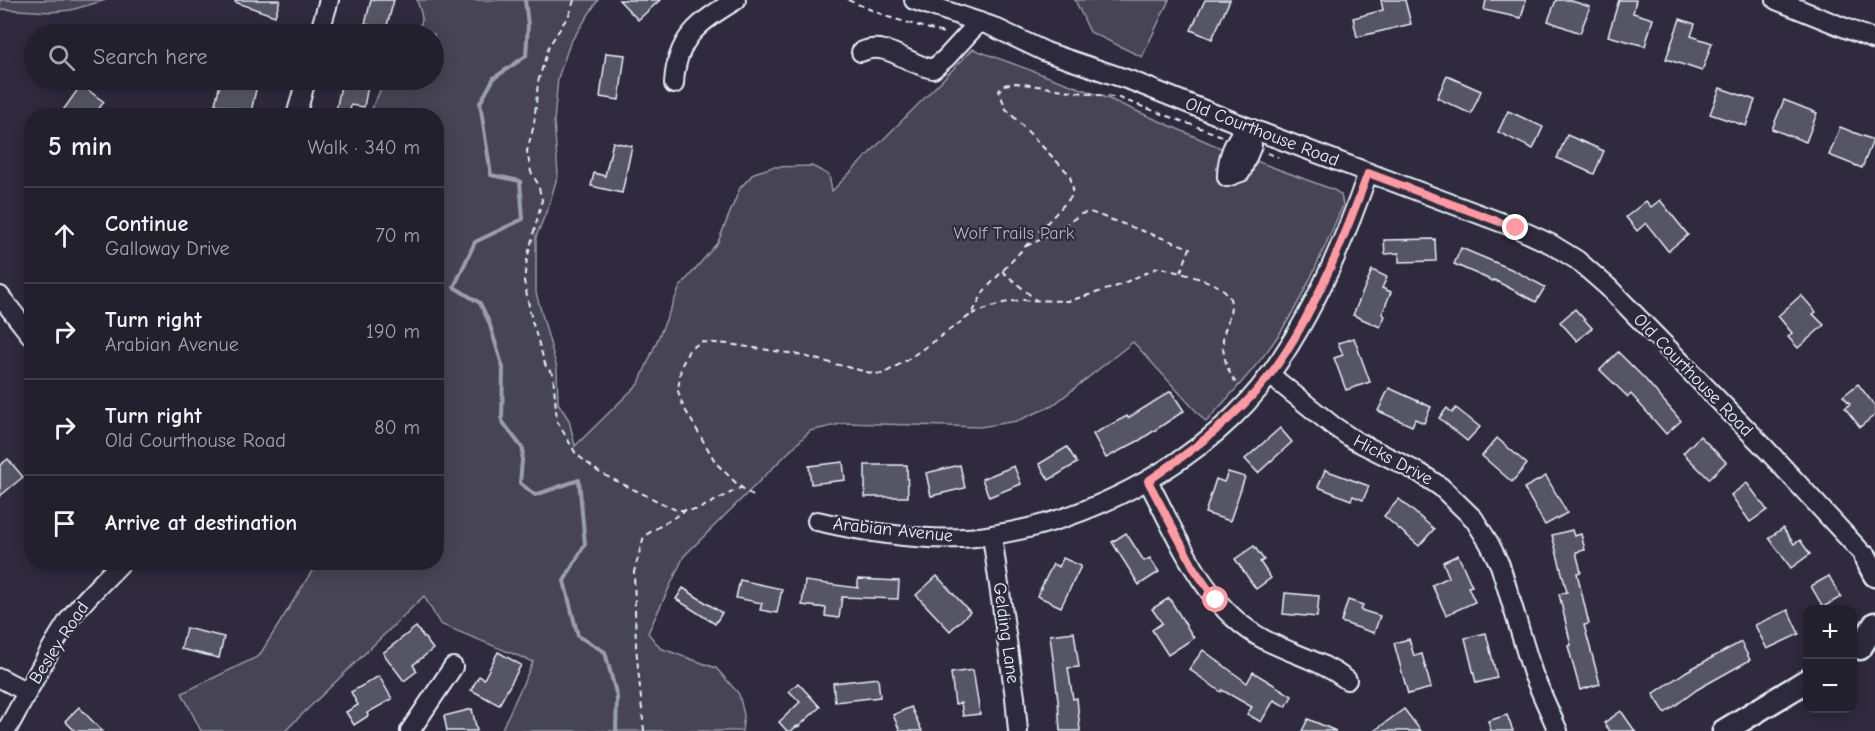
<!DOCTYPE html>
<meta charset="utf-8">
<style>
:root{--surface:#23202e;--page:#2b2836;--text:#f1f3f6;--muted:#a3a3aa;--line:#403e4a}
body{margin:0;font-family:"Comic Neue",sans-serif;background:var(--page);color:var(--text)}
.controls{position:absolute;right:18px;bottom:18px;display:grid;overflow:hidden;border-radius:12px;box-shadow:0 3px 15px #0003}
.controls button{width:54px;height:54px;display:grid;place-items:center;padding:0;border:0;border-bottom:2px solid var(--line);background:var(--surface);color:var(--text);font:30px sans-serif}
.stop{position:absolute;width:18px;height:18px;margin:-14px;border:4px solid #ff9aa2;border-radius:50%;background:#fff}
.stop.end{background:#ff9aa2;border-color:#fff;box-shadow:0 2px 6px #0008}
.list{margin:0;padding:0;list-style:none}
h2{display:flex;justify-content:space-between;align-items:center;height:78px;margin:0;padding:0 24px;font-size:26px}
h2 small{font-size:20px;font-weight:400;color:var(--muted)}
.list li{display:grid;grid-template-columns:39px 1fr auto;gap:18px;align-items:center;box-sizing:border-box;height:96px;padding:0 24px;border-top:2px solid var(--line)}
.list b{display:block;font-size:22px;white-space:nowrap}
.list p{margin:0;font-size:20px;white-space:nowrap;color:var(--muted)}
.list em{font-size:20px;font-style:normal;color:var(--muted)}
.icon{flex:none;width:33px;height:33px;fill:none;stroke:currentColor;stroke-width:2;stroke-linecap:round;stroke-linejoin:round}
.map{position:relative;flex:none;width:1875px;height:731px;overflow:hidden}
.search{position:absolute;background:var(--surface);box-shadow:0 3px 15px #0003;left:24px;top:24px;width:420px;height:66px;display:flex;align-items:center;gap:15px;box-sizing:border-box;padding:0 21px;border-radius:33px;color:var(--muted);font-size:22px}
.panel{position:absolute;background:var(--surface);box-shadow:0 3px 15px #0003;left:24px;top:108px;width:420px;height:462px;border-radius:24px}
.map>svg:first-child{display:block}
.green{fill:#464455;stroke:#979aa6;stroke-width:1.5}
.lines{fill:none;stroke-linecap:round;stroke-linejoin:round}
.stream{stroke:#9c9fab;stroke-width:4}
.building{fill:#575565;stroke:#e8f1f8;stroke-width:1.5}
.minor-casing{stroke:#e8f1f8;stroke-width:22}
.major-casing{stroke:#e8f1f8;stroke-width:27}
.path{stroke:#e8f1f8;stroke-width:2;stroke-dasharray:6 4.5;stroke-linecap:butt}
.minor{stroke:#2f2a3d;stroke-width:18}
.major{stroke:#2f2a3d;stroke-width:22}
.route{stroke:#ff9aa2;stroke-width:8}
.labels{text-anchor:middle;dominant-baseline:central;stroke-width:4.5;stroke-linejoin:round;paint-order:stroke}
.street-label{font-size:18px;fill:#e8f1f8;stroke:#2f2a3d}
.park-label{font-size:18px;fill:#afb4bf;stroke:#2f2a3d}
</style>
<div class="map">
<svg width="1875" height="731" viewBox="0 0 1875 731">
<rect width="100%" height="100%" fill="#2f2a3d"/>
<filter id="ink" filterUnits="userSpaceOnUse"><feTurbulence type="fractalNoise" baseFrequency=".0167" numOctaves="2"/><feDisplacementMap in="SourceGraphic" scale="12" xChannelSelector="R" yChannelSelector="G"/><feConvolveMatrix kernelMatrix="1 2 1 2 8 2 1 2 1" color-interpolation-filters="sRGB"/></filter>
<g filter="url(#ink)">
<!-- green -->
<g class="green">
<polygon points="0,0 106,0 71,10 51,12 0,9"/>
<path d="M 417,0 L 598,0 L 570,43 L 558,78 L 554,121 L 558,174 L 549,205 L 536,237 L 536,293 L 557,368 L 558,403 L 569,420 L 575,446 L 639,383 L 680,287 L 718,242 L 740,188 L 754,173 L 773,167 L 812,166 L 829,175 L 832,191 L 973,49 L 1109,99 L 1221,148 L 1334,190 L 1341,195 L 1343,205 C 1324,248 1306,294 1280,333 C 1258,366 1232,393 1206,422 L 1133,342 L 1052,406 L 1017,421 L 980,427 L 845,423 L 810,431 L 684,556 L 648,633 L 660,648 L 716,668 L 739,694 L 744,715 L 742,731 L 501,731 L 533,662 L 440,624 L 424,596 L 285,731 L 201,731 L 182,693 L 259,656 L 317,563 L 436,562 L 436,116 L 369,115 L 385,80 L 434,80 L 434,34 L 414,34 C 426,20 422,17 417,0 Z"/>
<polygon points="1075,0 1169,0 1142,57 1090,32"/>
</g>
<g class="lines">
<!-- stream -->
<polyline class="stream" points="525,0 528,25 526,56 494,78 480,103 491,175 520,181 523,219 475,242 454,287 480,303 489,322 503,368 502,421 523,449 520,483 535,495 579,480 585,544 564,581 578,636 605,652 617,697 616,731"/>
</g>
<!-- building -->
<g class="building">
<polygon points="236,0 280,0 275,16 235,2"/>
<polygon points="371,0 394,0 386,29 365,24"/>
<polygon points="619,0 660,0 638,20"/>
<polygon points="1205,0 1230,0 1212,39 1191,30"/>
<polygon points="1381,0 1405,0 1411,24 1357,37 1353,18 1383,10"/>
<polygon points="1486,0 1526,0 1521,18 1484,10"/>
<polygon points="1556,0 1569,0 1590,7 1580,33 1548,21"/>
<polygon points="1619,0 1636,0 1633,13 1653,19 1645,46 1608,36"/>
<polygon points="1680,19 1695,24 1691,36 1712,43 1702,71 1666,59"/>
<polygon points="606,53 625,55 619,100 600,97"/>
<polygon points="1447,76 1481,91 1471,114 1437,98"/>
<polygon points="221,80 231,80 257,85 251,112 215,104"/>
<polygon points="342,80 369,80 364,107 351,105 349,116 335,116"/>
<polygon points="81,85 104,102 93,116 59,116"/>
<polygon points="1720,88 1755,100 1746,126 1710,114"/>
<polygon points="1784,100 1817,113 1806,142 1772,129"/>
<polygon points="1508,111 1543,127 1533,149 1498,132"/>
<polygon points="1840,127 1873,140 1862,168 1829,155"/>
<polygon points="1567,135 1604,151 1594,174 1557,158"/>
<polygon points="613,142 632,146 622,193 591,186 594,173 605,176"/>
<polygon points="1660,200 1688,235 1668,251 1646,223 1637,231 1626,217 1646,201 1651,207"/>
<polygon points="1435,239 1436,261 1399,262 1399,253 1385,254 1384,240"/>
<polygon points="1461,248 1511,269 1545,287 1536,302 1494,280 1493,281 1454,264"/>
<polygon points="1372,270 1387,277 1382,288 1391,292 1382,314 1385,316 1380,327 1353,315"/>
<polygon points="1801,295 1816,312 1813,314 1824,325 1798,348 1788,337 1792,333 1778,316"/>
<polygon points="1575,309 1592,328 1577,341 1560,322"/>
<polygon points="1354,338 1370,382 1346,390 1334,358 1343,355 1338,343"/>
<polygon points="1618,352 1645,379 1681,421 1666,434 1631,394 1628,397 1600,370"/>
<polygon points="1858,384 1875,406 1875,415 1860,427 1845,408 1850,404 1843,396"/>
<polygon points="1389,388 1431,407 1424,423 1415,419 1412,426 1378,411"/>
<polygon points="1171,391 1184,411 1140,440 1106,458 1093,434 1127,416 1128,418"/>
<polygon points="1447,408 1452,413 1456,408 1480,427 1467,441 1439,418"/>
<polygon points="1280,428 1292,442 1258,473 1245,459"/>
<polygon points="1700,436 1726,462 1709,479 1683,453"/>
<polygon points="1497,438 1527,464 1512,482 1482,456"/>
<polygon points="1067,447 1077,463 1049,480 1039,464"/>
<polygon points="8,459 23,477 0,496 0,465"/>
<polygon points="843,462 845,480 811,484 809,466"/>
<polygon points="865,465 907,465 908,497 865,497"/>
<polygon points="960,465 965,488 931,496 926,473"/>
<polygon points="1014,466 1021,484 989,497 982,479"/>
<polygon points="1325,470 1369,486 1363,500 1353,496 1351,500 1318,487"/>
<polygon points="1228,472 1245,477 1230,521 1205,513 1216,479 1224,482"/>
<polygon points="1546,476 1567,513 1545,525 1524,488"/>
<polygon points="1747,483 1767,510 1750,522 1731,495"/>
<polygon points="1399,499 1434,529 1419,546 1384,516"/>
<polygon points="1783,528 1794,544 1800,540 1810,554 1791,568 1769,538"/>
<polygon points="1572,530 1574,536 1581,534 1585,550 1576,552 1581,572 1577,573 1589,624 1584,625 1600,684 1580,690 1568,646 1571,645 1559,594 1567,592 1552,535"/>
<polygon points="1126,533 1144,561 1150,558 1159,572 1139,585 1112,542"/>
<polygon points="1254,546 1264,560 1260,562 1271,578 1256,589 1235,559"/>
<polygon points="1458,555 1472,586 1468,587 1475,602 1446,615 1432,585 1449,577 1443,562"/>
<polygon points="1063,558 1081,566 1061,607 1037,596 1053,564 1059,567"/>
<polygon points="937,576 970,612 950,631 916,595"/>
<polygon points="1829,576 1841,597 1823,607 1811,586"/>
<polygon points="858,579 899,581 898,599 842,597 839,618 825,616 826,608 802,605 805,581 858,588"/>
<polygon points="740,580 782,589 777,613 760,610 762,603 736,598"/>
<polygon points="683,588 722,613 715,624 676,599"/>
<polygon points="1285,593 1319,596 1317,617 1283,614"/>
<polygon points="1169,598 1194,638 1168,655 1152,630 1162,623 1152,609"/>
<polygon points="1348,600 1363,605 1361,610 1380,616 1374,633 1341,622"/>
<polygon points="1788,610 1799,634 1767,649 1755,625"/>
<polygon points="416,627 433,649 413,665 417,671 404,681 383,653"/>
<polygon points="186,628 224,637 219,658 181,649"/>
<polygon points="1074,632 1079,667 1068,668 1073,699 1077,698 1080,731 1060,731 1058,700 1050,635"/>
<polygon points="1486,633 1497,678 1476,683 1465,638"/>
<polygon points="1409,639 1414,656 1422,654 1431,688 1408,694 1394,643"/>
<polygon points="1741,642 1750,660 1698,689 1665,713 1653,694 1687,671"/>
<polygon points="1203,650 1247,683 1253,672 1292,696 1286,707 1274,700 1261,722 1247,714 1252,707 1222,690 1221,692 1189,669"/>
<polygon points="498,652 521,665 499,705 471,690 479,676 484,679"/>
<polygon points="973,670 980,714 963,716 961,703 955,704 951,673"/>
<polygon points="379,676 392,699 367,713 368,716 354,725 346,712 358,705 351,692"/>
<polygon points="878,678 880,697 835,702 833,683"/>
<polygon points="798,683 820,707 798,727 797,726 791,731 787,731 779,722 800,702 789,691"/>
<polygon points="79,707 102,731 75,731 65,721"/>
<polygon points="911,707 922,731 900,731 893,715"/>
<polygon points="472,709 477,731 447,731 444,716"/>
<polygon points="1404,709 1421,731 1374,731"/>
<polygon points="1621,711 1635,731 1610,731 1604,723"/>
<polygon points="1507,715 1513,731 1491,731 1488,721"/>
<polygon points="1308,719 1336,731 1302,731"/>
</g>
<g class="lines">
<defs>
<g id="minor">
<polyline points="914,0 991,26 1046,52 1132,81 1247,127 1516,228 1551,244 1577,260 1608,287 1766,449 1875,567"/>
<polyline points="1776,0 1875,40"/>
<polyline points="319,34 329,0"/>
<path d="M 861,52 C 886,40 908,65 933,69 L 946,58 L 979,22"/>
<path d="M 674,84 C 676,38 699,22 736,0"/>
<polyline points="296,116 306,80"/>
<path d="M 1247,127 L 1252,145 L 1241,172 L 1227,177 C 1227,157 1233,141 1247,127 Z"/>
<polyline points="0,296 32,337"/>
<polyline points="1270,375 1332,425 1354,440 1420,473 1441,487 1474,519 1489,543 1500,565 1533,674 1558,731"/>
<path d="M 1148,481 C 1179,539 1204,608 1265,640 C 1294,655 1320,660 1347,680"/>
<path d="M 817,521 C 869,533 939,544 992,535 C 1095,520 1210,458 1271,373 C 1314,313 1344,242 1368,173"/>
<polyline points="992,536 1015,697 1018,731"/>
<polyline points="0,678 27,692"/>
<path d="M 6,731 C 28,693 46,653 71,617 C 86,597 105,580 122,562"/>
<polyline points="410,731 453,667"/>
</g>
<g id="major">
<polyline points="1866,558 1875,575"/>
<polyline points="1860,648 1875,624"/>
<polyline points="1724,731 1808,680"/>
</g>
</defs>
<!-- minor casing -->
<use href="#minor" class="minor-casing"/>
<!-- major casing -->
<use href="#major" class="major-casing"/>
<!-- path -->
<g class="path">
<polyline points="574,0 570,13 549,46 538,82 534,125 527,151 531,172 538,184 542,200 527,259 524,281 532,321 546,367 553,374 557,421 576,454 600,473 676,510 697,510 742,487"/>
<polyline points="848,0 888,17 947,34"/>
<polyline points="1267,153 1278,157"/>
<polyline points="1026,246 1049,236 1081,214 1090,212 1190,248 1180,274"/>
<polyline points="1002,271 1036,300"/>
<path d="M 972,314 L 1003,303 L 1020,300 L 1069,301 L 1115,287 L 1159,267 C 1175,272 1208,279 1221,288 C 1241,301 1225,321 1223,339 C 1222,354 1228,376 1239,386"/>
<polyline points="753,496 737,484 716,463 683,406 678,391 681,367 689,350 701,342 728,344 795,354 871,373 883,374 907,360 972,314 984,291 1071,197 1073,186 1069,174 1006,109 999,91 1003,85 1016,83 1119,98 1222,136"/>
<polyline points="644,731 636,646 634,572 644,536 686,510"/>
</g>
<!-- minor -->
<use href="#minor" class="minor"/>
<!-- major -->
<use href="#major" class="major"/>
</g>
</g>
<g class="lines" filter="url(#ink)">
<!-- route -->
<path class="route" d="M 1216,600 L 1195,570 L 1148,481 C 1193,450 1236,418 1269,376 C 1311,322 1345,237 1368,173 L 1516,228"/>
</g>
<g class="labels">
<!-- street labels -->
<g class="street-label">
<text transform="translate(1262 132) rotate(21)">Old Courthouse Road</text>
<text transform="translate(1693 375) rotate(46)">Old Courthouse Road</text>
<text transform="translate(1393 460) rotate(28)">Hicks Drive</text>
<text transform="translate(893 530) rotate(6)">Arabian Avenue</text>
<text transform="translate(1006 633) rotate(82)">Gelding Lane</text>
<text transform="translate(59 643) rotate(-57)">Besley Road</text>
</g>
<!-- park labels -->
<g class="park-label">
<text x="1014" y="233">Wolf Trails Park</text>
</g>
</g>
</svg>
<div class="controls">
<button>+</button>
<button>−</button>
</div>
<div class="stop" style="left:1216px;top:600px"></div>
<div class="stop end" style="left:1516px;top:228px"></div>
<div class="search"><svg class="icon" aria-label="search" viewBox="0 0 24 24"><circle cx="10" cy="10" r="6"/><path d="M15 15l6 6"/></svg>Search here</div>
<section class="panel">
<h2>5 min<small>Walk · 340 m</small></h2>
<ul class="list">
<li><svg class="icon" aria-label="ahead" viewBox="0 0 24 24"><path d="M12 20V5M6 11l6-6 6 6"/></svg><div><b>Continue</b><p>Galloway Drive</p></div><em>70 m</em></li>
<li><svg class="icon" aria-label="right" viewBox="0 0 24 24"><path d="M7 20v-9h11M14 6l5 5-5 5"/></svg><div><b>Turn right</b><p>Arabian Avenue</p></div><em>190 m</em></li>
<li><svg class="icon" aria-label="right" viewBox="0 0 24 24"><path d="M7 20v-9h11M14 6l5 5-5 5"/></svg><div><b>Turn right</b><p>Old Courthouse Road</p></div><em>80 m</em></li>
<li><svg class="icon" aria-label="arrive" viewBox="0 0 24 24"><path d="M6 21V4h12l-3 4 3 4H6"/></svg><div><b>Arrive at destination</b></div></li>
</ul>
</section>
</div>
